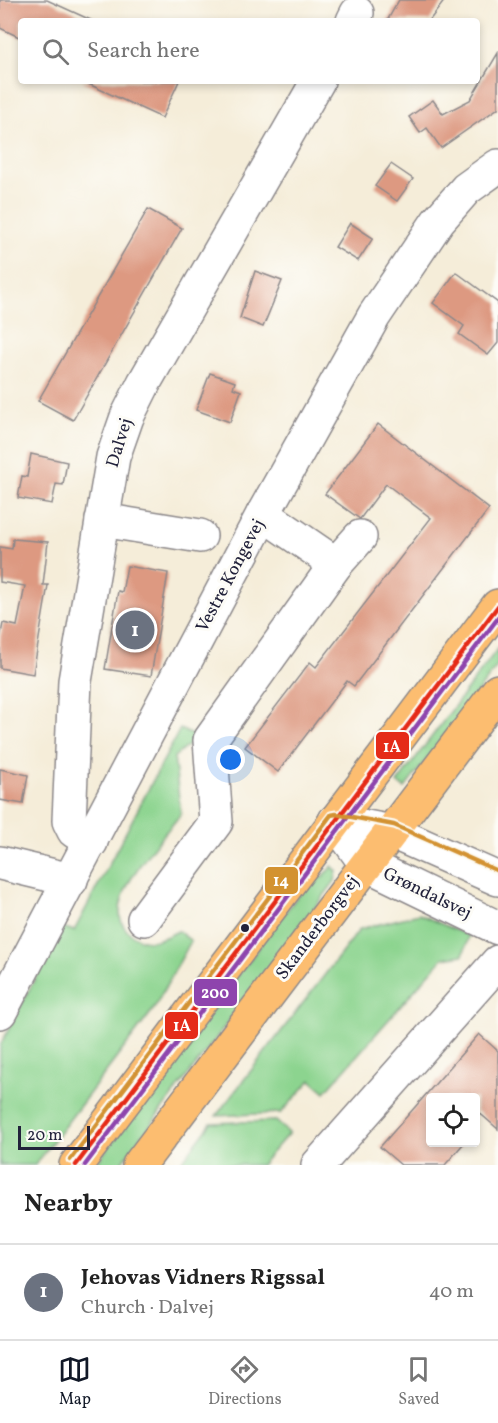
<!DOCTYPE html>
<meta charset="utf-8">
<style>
:root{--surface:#fff;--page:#f6f6f6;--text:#222;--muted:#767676;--line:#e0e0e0;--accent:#111827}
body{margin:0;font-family:Vollkorn,serif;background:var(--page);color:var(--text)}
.controls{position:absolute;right:18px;bottom:18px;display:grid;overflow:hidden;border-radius:6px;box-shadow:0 3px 9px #0003}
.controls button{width:54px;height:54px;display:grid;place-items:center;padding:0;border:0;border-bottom:2px solid var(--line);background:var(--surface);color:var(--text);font:30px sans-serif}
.scale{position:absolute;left:18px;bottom:15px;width:72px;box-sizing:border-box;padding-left:6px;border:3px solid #22223b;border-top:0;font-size:16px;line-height:21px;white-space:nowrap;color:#22223b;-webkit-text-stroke:4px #fdfcf7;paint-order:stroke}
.you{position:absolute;left:231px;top:760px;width:21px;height:21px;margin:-15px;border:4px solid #fff;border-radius:50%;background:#1a73e8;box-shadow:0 0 0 9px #1a73e833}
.badge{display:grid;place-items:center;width:39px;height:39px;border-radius:50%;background:var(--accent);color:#fff;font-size:20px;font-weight:700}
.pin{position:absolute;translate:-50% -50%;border:3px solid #fff;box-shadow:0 2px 6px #0006}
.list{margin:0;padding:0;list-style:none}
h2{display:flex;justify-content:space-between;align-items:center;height:78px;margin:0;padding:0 24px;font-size:26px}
h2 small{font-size:20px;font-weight:400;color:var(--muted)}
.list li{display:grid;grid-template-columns:39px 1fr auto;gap:18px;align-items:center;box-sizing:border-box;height:96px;padding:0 24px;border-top:2px solid var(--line)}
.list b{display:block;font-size:22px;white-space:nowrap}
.list p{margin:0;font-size:20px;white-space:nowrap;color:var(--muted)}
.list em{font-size:20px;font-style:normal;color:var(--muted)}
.icon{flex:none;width:33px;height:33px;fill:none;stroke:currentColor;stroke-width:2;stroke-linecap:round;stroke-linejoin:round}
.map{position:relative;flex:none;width:498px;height:1165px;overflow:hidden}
.search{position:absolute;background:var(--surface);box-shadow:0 3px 9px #0003;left:18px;right:18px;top:18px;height:66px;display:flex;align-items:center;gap:15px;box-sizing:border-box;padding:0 21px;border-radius:6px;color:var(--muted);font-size:22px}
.sheet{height:174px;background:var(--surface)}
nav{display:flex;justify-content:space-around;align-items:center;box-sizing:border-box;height:84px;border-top:2px solid var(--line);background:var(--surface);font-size:16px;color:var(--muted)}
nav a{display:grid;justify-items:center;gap:3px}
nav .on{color:var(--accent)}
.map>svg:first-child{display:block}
.green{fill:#8cd48f;stroke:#577b65;stroke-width:1.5}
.building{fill:#dd9981}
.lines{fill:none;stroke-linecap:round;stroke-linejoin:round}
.minor-casing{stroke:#8c888a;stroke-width:36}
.major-casing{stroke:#8c888a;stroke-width:36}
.minor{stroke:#fff;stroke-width:33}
.major{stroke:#fcbd6f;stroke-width:33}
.bus-1-casing{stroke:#fdfcf7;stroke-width:9}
.bus-2-casing{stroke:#fdfcf7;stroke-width:9}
.bus-3-casing{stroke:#fdfcf7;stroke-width:9}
.bus-1{stroke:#e52b18;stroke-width:4.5}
.bus-2{stroke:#8e44ad;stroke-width:4.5}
.bus-3{stroke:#d39230;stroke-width:4.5}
.bus-dot{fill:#22223b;stroke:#fdfcf7;stroke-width:2}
.labels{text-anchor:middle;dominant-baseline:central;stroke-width:6;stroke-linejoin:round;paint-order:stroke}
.street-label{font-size:18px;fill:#22223b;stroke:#fdfcf7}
.line-badge{stroke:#fdfcf7;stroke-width:2}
.badge-label{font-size:16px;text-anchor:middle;font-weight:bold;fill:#fff}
</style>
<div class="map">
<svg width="498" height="1165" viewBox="0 0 498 1165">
<rect width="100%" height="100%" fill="#fdfcf7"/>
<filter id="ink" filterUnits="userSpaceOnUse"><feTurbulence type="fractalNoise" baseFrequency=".0167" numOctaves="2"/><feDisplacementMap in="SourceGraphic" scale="12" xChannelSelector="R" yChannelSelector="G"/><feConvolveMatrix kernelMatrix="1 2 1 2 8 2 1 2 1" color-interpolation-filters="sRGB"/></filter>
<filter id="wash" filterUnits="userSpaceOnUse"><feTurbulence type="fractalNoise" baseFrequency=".008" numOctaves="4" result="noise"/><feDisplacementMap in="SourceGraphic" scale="24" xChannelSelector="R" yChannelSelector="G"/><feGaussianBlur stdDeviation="1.35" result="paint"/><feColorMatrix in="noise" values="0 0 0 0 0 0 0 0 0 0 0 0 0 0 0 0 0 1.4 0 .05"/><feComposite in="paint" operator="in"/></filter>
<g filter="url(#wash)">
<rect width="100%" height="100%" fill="#f5edd9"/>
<!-- green -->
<g class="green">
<polygon points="498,648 498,665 405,788 397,783"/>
<path d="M 180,729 L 198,738 L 174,757 L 181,814 C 163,837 93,907 131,934 C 147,946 161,940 178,931 L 191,941 L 153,1010 L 35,1165 L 0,1165 L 0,1046 L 62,927 L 74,931 Z"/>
<polygon points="332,866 337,871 335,881 120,1165 95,1165 315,873 322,878"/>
<polygon points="419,914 469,936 463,955 443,958 325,1092 311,1080 281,1113 216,1116 360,929"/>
<polygon points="276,1121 289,1133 261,1165 179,1165 211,1123"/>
</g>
<g id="blocks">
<!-- building -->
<g class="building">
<polygon points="0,0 47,0 93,21 21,21 21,38 0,28"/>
<polygon points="399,0 445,0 429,21 387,21"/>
<polygon points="498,53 498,108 441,148 427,128 420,133 409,117 433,100 443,114 470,100"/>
<polygon points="82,81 179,81 162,118"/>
<polygon points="391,164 413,179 397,201 375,186"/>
<polygon points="148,209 182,228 73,420 38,401"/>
<polygon points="350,223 373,238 358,261 335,247"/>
<polygon points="255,271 282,281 263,327 240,318"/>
<polygon points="456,272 498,303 498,343 488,355 459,334 464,326 433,303"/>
<polygon points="210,373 235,382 233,388 241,391 230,422 196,410"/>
<polygon points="378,424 489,509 354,686 347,681 278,772 245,747 310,662 316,667 431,518 386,484 360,519 325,494"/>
<polygon points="31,454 67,462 63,485 56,484 52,504 18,498 22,476 27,477"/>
<polygon points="13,539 48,542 43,585 48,585 33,674 0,668 0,639 3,623 17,626 25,586 0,582 0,547 12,549"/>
<polygon points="127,566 168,573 151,676 105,669 118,591 122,592"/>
<polygon points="0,769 28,775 23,804 0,800"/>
<polygon points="479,1034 498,1051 498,1129 476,1110 476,1098 430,1098 430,1143 464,1143 445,1165 401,1165 380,1147"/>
</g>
</g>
</g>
<g filter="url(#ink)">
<use href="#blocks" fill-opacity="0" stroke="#8c888a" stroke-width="1.5"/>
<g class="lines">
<defs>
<g id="minor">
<polyline points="353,21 357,13"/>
<polyline points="263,514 336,564"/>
<polyline points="102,520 200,536"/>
<polyline points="335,821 366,864 498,928"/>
<polyline points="335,821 392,832 498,879"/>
<polyline points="91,842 74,831 69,821 75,681 113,457 127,417 144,383 318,81"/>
<polyline points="0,863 71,880"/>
<polyline points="144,919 216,822 210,740 336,564 360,537"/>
<polyline points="0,1012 263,514 374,316 438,221 466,189 498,166"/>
<polyline points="318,1165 498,962"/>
</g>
<g id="major">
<polyline points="76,1165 498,606"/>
<polyline points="139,1165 498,691"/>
</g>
</defs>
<!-- minor casing -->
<use href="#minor" class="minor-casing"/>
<!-- major casing -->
<use href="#major" class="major-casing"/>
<!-- minor -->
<use href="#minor" class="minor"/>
<!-- major -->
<use href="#major" class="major"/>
<defs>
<polyline id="bus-1" points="76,1165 498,606"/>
<polyline id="bus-2" points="85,1165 498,618"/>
<polyline id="bus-3" points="70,1160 331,815 336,814 394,825 498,871"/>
</defs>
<!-- bus-1 casing -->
<use href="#bus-1" class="bus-1-casing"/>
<!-- bus-2 casing -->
<use href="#bus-2" class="bus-2-casing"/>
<!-- bus-3 casing -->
<use href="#bus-3" class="bus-3-casing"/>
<!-- bus-1 -->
<use href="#bus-1" class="bus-1"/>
<!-- bus-2 -->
<use href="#bus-2" class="bus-2"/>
<!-- bus-3 -->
<use href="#bus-3" class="bus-3"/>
</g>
</g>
<!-- markers -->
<circle class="bus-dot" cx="245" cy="928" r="5"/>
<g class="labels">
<!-- street labels -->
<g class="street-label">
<text transform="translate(120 443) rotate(-73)">Dalvej</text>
<text transform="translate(231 576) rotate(-62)">Vestre Kongevej</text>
<text transform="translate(427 894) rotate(26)">Grøndalsvej</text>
<text transform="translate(318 928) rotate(-53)">Skanderborgvej</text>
</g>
</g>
<g class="line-badge">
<rect x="375" y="731" width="35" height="29" rx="6" fill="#e52b18"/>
<rect x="264" y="866" width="35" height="29" rx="6" fill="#d39230"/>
<rect x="193" y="978" width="45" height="29" rx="6" fill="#8e44ad"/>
<rect x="164" y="1011" width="35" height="29" rx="6" fill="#e52b18"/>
</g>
<g class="badge-label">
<text x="392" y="752">1A</text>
<text x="281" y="886">14</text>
<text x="215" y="998">200</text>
<text x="182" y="1031">1A</text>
</g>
</svg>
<div class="controls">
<button><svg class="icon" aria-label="locate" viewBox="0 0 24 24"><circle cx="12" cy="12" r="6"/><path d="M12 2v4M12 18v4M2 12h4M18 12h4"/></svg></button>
</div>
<div class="scale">20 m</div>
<div class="you"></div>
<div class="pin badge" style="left:135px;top:630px;background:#6b7280">1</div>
<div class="search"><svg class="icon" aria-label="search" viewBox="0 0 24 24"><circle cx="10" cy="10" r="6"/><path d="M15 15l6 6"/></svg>Search here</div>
</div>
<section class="sheet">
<h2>Nearby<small></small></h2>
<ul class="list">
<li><span class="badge" style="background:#6b7280">1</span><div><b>Jehovas Vidners Rigssal</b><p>Church · Dalvej</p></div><em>40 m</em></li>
</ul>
</section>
<nav>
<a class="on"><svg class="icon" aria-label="map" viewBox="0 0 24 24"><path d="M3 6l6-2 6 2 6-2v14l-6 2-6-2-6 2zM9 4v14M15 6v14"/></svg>Map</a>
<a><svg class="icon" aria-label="directions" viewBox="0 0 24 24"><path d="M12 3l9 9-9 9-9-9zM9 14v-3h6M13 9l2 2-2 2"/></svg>Directions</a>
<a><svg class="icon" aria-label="saved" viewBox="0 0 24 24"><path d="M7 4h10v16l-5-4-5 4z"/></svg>Saved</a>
</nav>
